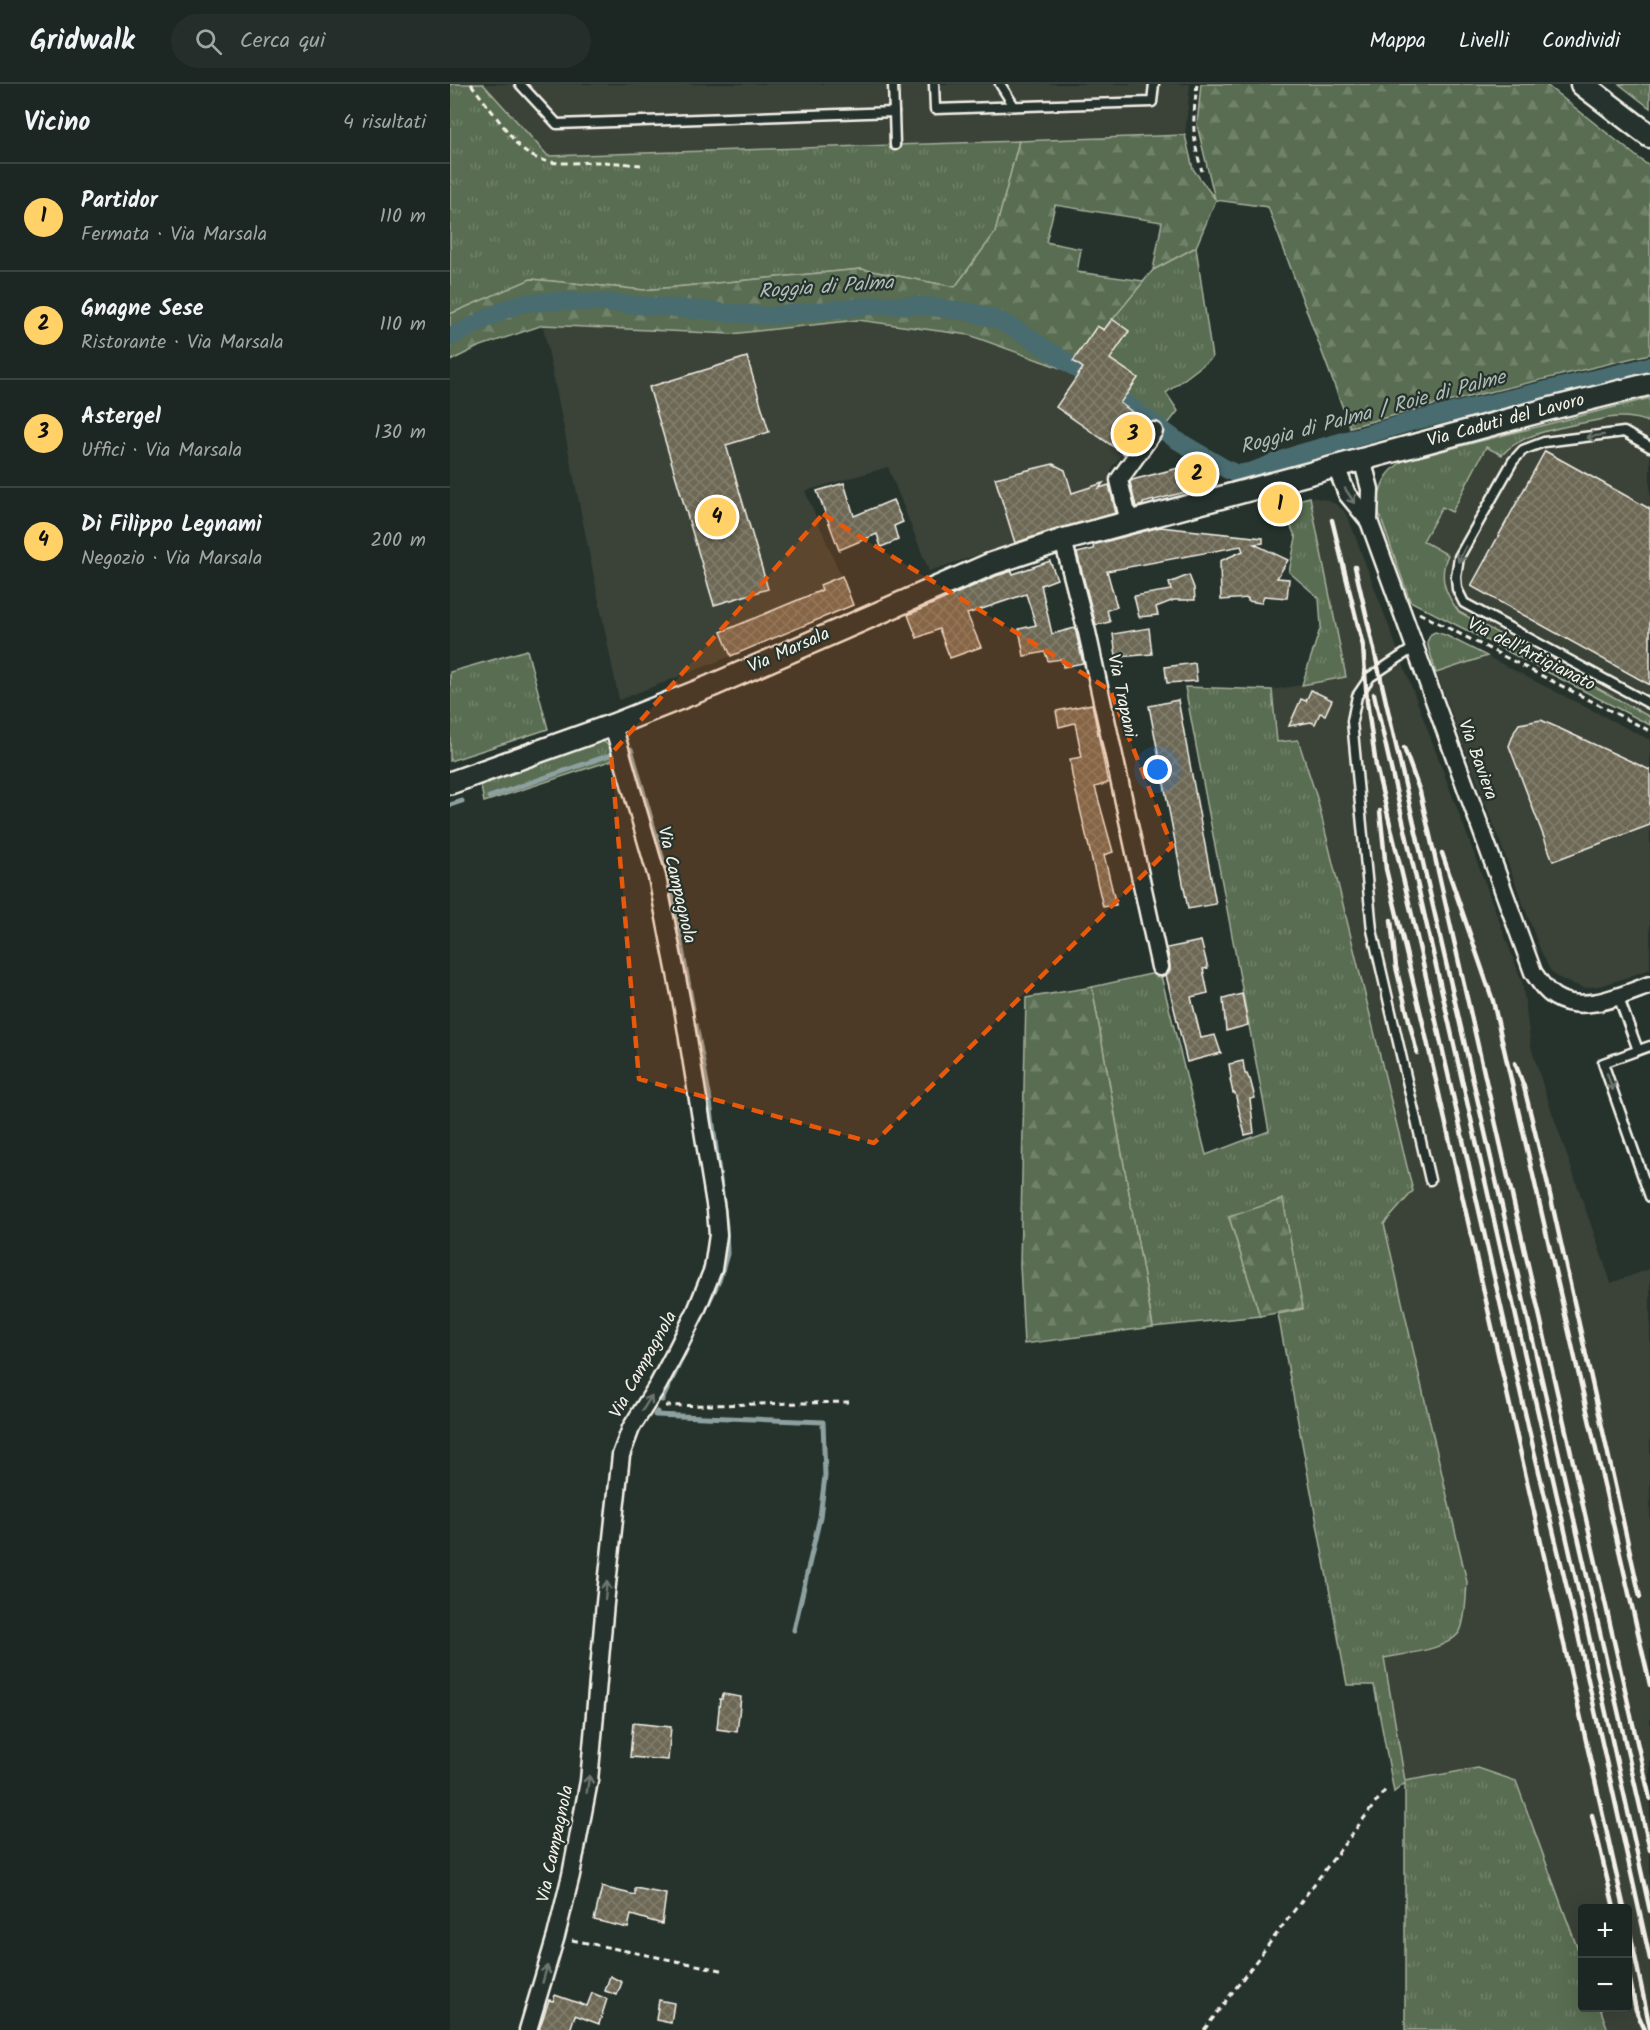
<!DOCTYPE html>
<html lang="it">
<meta charset="utf-8">
<style>
:root{--surface:#1c2622;--page:#252e2a;--text:#f1f3f6;--muted:#a0a5a5;--line:#3a4340;--accent:#ffd166}
body{margin:0;font-family:Kalam,sans-serif;background:var(--page);color:var(--text)}
.controls{position:absolute;right:18px;bottom:18px;display:grid;overflow:hidden;border-radius:6px;box-shadow:0 6px 24px #0002}
.controls button{width:54px;height:54px;display:grid;place-items:center;padding:0;border:0;border-bottom:2px solid var(--line);background:var(--surface);color:var(--text);font:30px sans-serif}
.you{position:absolute;left:708px;top:686px;width:21px;height:21px;margin:-15px;border:4px solid #fff;border-radius:50%;background:#1a73e8;box-shadow:0 0 0 9px #1a73e833}
.badge{display:grid;place-items:center;width:39px;height:39px;border-radius:50%;background:var(--accent);color:#111;font-size:20px;font-weight:700}
.pin{position:absolute;translate:-50% -50%;border:3px solid #fff;box-shadow:0 2px 6px #0006}
.list{margin:0;padding:0;list-style:none}
h2{display:flex;justify-content:space-between;align-items:center;height:78px;margin:0;padding:0 24px;font-size:26px}
h2 small{font-size:20px;font-weight:400;color:var(--muted)}
.list li{display:grid;grid-template-columns:39px 1fr auto;gap:18px;align-items:center;box-sizing:border-box;height:108px;padding:0 24px;border-top:2px solid var(--line)}
.list b{display:block;font-size:22px;white-space:nowrap}
.list p{margin:0;font-size:20px;white-space:nowrap;color:var(--muted)}
.list em{font-size:20px;font-style:normal;color:var(--muted)}
.icon{flex:none;width:33px;height:33px;fill:none;stroke:currentColor;stroke-width:2;stroke-linecap:round;stroke-linejoin:round}
.map{position:relative;flex:none;width:1200px;height:1946px;overflow:hidden}
header{display:flex;align-items:center;gap:36px;box-sizing:border-box;height:84px;padding:0 30px;background:var(--surface);border-bottom:2px solid var(--line)}
header strong{font-size:28px}
nav{display:flex;gap:33px;margin-inline-start:auto;font-size:21px}
.search{width:420px;height:54px;background:var(--page);display:flex;align-items:center;gap:15px;box-sizing:border-box;padding:0 21px;border-radius:33px;color:var(--muted);font-size:22px}
main{display:flex}
aside{flex:1;background:var(--surface)}
.map>svg:first-child{display:block}
.built{fill:#3b4339;fill-rule:evenodd}
.grass{fill:url(#grass-tufts);stroke:#a6af9c;stroke-width:1.5}
.forest{fill:url(#forest-firs);stroke:#a6af9c;stroke-width:1.5}
.lines{fill:none;stroke-linecap:round;stroke-linejoin:round}
.stream{stroke:#8ea1a1;stroke-width:5}
.canal{stroke:#4a6c71;stroke-width:18}
.building{fill:url(#building-cross-hatch);stroke:#f4f1e8;stroke-width:1.5}
.service-casing{stroke:#f4f1e8;stroke-width:13}
.minor-casing{stroke:#f4f1e8;stroke-width:21}
.tertiary-casing{stroke:#f4f1e8;stroke-width:26}
.secondary-casing{stroke:#f4f1e8;stroke-width:27}
.path{stroke:#f4f1e8;stroke-width:3;stroke-dasharray:6 4.5;stroke-linecap:butt}
.service{stroke:#26332d;stroke-width:8}
.minor{stroke:#26332d;stroke-width:16}
.tertiary{stroke:#26332d;stroke-width:21}
.secondary{stroke:#26332d;stroke-width:22}
.rail{stroke:#f4f1e8;stroke-width:4.5}
.oneway{stroke:#6e766e}
.marked{fill:#e8590c;fill-opacity:0.2;stroke:#e8590c;stroke-width:4.5;stroke-dasharray:12 8;stroke-linejoin:round}
.labels{text-anchor:middle;dominant-baseline:central;stroke-width:4.5;stroke-linejoin:round;paint-order:stroke}
.street-label{font-size:18px;fill:#f4f1e8;stroke:#26332d}
.water-label{font-size:20px;font-style:italic;fill:#b0bcb8;stroke:#26332d}
</style>
<header>
<strong>Gridwalk</strong>
<div class="search"><svg class="icon" aria-label="search" viewBox="0 0 24 24"><circle cx="10" cy="10" r="6"/><path d="M15 15l6 6"/></svg>Cerca qui</div>
<nav><a>Mappa</a><a>Livelli</a><a>Condividi</a></nav>
</header>
<main>
<aside>
<h2>Vicino<small>4 risultati</small></h2>
<ul class="list">
<li><span class="badge">1</span><div><b>Partidor</b><p>Fermata · Via Marsala</p></div><em>110 m</em></li>
<li><span class="badge">2</span><div><b>Gnagne Sese</b><p>Ristorante · Via Marsala</p></div><em>110 m</em></li>
<li><span class="badge">3</span><div><b>Astergel</b><p>Uffici · Via Marsala</p></div><em>130 m</em></li>
<li><span class="badge">4</span><div><b>Di Filippo Legnami</b><p>Negozio · Via Marsala</p></div><em>200 m</em></li>
</ul>
</aside>
<div class="map">
<svg width="1200" height="1946" viewBox="0 0 1200 1946">
<defs>
<pattern id="grass-tufts" width="24" height="20" patternUnits="userSpaceOnUse" patternTransform="scale(1.5)"><rect width="24" height="20" fill="#586d51"/><path d="M3 7l-1-3M5 7V3M7 7l1-3M15 17l-1-3M17 17v-4M19 17l1-3" fill="none" stroke="#71826a"/></pattern>
<pattern id="forest-firs" width="22" height="20" patternUnits="userSpaceOnUse" patternTransform="scale(1.5)"><rect width="22" height="20" fill="#586d51"/><path d="M5 1l3.5 6h-7zM16 11l3.5 6h-7z" fill="#71826a"/></pattern>
<pattern id="building-cross-hatch" width="8" height="8" patternUnits="userSpaceOnUse" patternTransform="scale(1.5)"><rect width="8" height="8" fill="#6d6855"/><path d="M0 0l8 8M0 8l8-8" fill="none" stroke="#827e6d"/></pattern>
</defs>
<rect width="100%" height="100%" fill="#26332d"/>
<filter id="ink" filterUnits="userSpaceOnUse"><feTurbulence type="fractalNoise" baseFrequency=".0167" numOctaves="2"/><feDisplacementMap in="SourceGraphic" scale="12" xChannelSelector="R" yChannelSelector="G"/><feConvolveMatrix kernelMatrix="1 2 1 2 8 2 1 2 1" color-interpolation-filters="sRGB"/></filter>
<g filter="url(#ink)">
<!-- built -->
<g class="built">
<polygon points="33,0 740,0 735,51 97,72"/>
<polygon points="662,235 679,247 667,264 688,294 671,320 696,338 662,383 658,398 667,430 576,455 479,487 438,383 355,407 403,521 281,572 169,616 93,241 281,250 408,236 519,251 629,290 638,298 636,286 623,277 647,242"/>
<polygon points="1200,314 1200,641 960,517 929,407 934,394 942,384 953,377"/>
<path d="M 860,413 L 877,416 L 887,421 L 894,427 L 899,436 L 1072,898 L 1081,963 L 1094,1005 L 1161,1199 L 1200,1185 L 1200,1946 L 955,1946 L 955,1698 L 934,1574 L 993,1561 L 1017,1498 L 934,1140 L 963,1107 L 867,714 L 848,656 L 827,658 L 822,606 L 895,593 ZM 1132,1824 L 1178,1824 L 1178,1924 L 1132,1924 Z"/>
<polygon points="985,548 995,551 1200,656 1200,885 1154,901 1135,904 1117,898 1107,893 1100,886 1090,865 977,564 978,553"/>
</g>
<!-- grass -->
<g class="grass">
<polygon points="0,0 33,0 98,72 569,57 545,149 505,203 411,185 194,206 81,195 0,230"/>
<polygon points="1169,0 1200,0 1200,24"/>
<polygon points="746,163 762,274 716,309 728,327 718,340 677,310 688,294 654,271 667,264 679,248 662,235 703,186"/>
<path d="M 1200,314 L 1200,335 L 1198,338 C 1185,333 1172,332 1158,334 C 1127,341 1073,346 1052,371 L 1036,363 L 1002,428 L 992,423 L 973,457 L 998,471 C 988,492 995,510 1009,528 L 1200,633 L 1200,641 L 960,517 L 927,423 C 930,401 935,389 953,377 Z"/>
<polygon points="860,413 896,593 852,601 871,542 869,514 839,488 846,454 832,423 840,418"/>
<polygon points="985,548 995,551 1037,572 986,589 977,558 981,550"/>
<polygon points="77,566 98,645 0,677 0,588"/>
<path d="M 735,603 L 822,606 L 827,658 L 848,656 L 867,714 L 963,1107 L 934,1140 L 1017,1498 C 1016,1510 1016,1539 1009,1549 C 994,1567 956,1569 934,1574 L 955,1697 L 1028,1684 L 1066,1697 L 1132,1877 L 1132,1924 L 1150,1924 L 1158,1946 L 955,1946 L 955,1699 L 944,1708 L 924,1601 L 897,1601 L 828,1230 L 853,1225 L 779,1133 L 810,1232 L 703,1243 L 642,903 L 710,888 L 756,1071 L 819,1047 Z"/>
<polygon points="152,656 160,663 163,676 34,718 30,697"/>
</g>
<!-- forest -->
<g class="forest">
<polygon points="751,0 1095,0 1200,83 1200,270 976,323 900,343 818,123 766,116 746,163 703,186 712,138 605,121 596,158 631,165 627,188 694,197 654,246 647,243 616,286 519,251 408,236 281,250 93,241 28,263 0,277 0,230 81,195 194,206 411,185 505,203 545,149 569,57 735,51 743,85 765,115 747,41"/>
<polygon points="642,903 703,1243 574,1260 570,1181 576,914"/>
<polygon points="833,1115 853,1224 810,1232 779,1133"/>
</g>
<g class="lines">
<!-- stream -->
<g class="stream">
<polyline points="178,666 181,665 221,804 243,925"/>
<polyline points="39,713 160,671"/>
<polyline points="0,721 12,717"/>
<polyline points="246,941 259,1010 276,1142 277,1170 269,1197 256,1224"/>
<polyline points="212,1316 242,1254"/>
<polyline points="207,1328 205,1331 373,1338 375,1392 370,1433 344,1546"/>
</g>
<!-- canal -->
<g class="canal">
<polyline points="0,253 54,226 72,219 111,217 163,219 318,232 430,221 474,222 521,228 548,236 572,249 638,292"/>
<polyline points="676,319 725,355 776,385 787,390 803,387 848,370 964,337 1200,282"/>
</g>
</g>
<!-- building -->
<g class="building">
<polygon points="662,235 679,247 660,275 688,294 670,319 696,338 674,370 606,323 633,284 623,277 647,242 654,246"/>
<polygon points="297,273 319,348 276,361 318,505 264,521 199,303"/>
<polygon points="1095,367 1200,425 1200,601 1021,502"/>
<polygon points="760,376 766,400 693,419 693,421 686,423 680,398 682,396"/>
<polygon points="603,380 615,386 622,409 653,399 649,404 659,401 666,429 610,444 565,459 545,394"/>
<polygon points="394,399 404,432 443,416 453,438 444,442 448,456 431,463 427,450 389,466 367,407"/>
<polygon points="710,443 813,454 813,459 804,460 838,476 827,494 839,495 837,514 814,512 811,519 798,517 798,514 771,516 770,477 793,467 791,462 657,487 667,523 657,526 660,538 646,541 627,469 644,465 643,461"/>
<polygon points="600,477 607,495 591,501 602,550 625,544 633,579 613,583 612,575 598,577 595,568 574,572 569,545 586,541 576,510 517,530 531,563 500,574 489,545 467,554 458,531 546,492 562,487 563,490"/>
<polygon points="739,491 744,504 745,516 724,516 706,523 708,531 689,533 684,512 721,506 719,499"/>
<polygon points="392,492 403,521 281,572 271,548 372,506 370,501"/>
<polygon points="699,544 702,570 669,573 669,571 666,572 663,550"/>
<polygon points="745,579 747,597 717,599 715,583"/>
<polygon points="861,606 882,616 875,631 870,629 865,640 861,638 839,642 851,615 856,617"/>
<polygon points="728,616 766,820 738,825 699,622"/>
<polygon points="642,620 658,699 645,703 663,768 654,771 666,821 653,823 622,691 620,675 632,673 625,639 609,643 606,627"/>
<polygon points="1091,636 1200,686 1200,741 1103,777 1059,662 1065,646 1069,640"/>
<polygon points="751,857 758,884 753,885 758,909 741,913 751,954 765,951 771,969 737,978 716,891 720,887 720,881 717,864"/>
<polygon points="792,910 798,941 776,947 773,915"/>
<polygon points="793,977 795,990 797,990 799,995 800,995 805,1014 800,1015 804,1049 795,1051 785,1009 783,1009 780,995 781,994 779,980"/>
<polygon points="273,1610 291,1613 287,1648 267,1645 270,1615 272,1615"/>
<polygon points="183,1639 221,1643 218,1676 180,1673"/>
<polygon points="152,1803 185,1811 185,1804 216,1810 212,1840 181,1831 178,1844 144,1836"/>
<polygon points="160,1892 172,1898 167,1911 155,1907"/>
<polygon points="142,1909 157,1915 149,1940 125,1931 120,1946 89,1946 99,1916 103,1917 105,1911 137,1922"/>
<polygon points="209,1916 224,1919 221,1939 206,1936"/>
</g>
<g class="lines">
<defs>
<g id="service">
<polyline points="70,0 107,40 444,28 443,0"/>
<polyline points="484,0 485,25 702,18 704,0"/>
<polyline points="550,0 564,22"/>
<polyline points="444,28 445,61"/>
<polyline points="1200,363 1174,348 1094,358 1073,366 1063,377 1009,473 1006,493 1007,505 1014,519 1200,620"/>
<polyline points="965,563 920,593 907,612 902,637 922,846 980,1096"/>
<polyline points="1168,912 1188,966"/>
<polyline points="1200,962 1153,979 1200,1113"/>
</g>
<g id="minor">
<polyline points="912,375 920,405 919,437"/>
<path d="M 886,383 L 897,410 L 919,437 L 1083,888 C 1089,897 1095,907 1105,913 C 1133,930 1172,911 1200,901"/>
<polyline points="679,438 669,396 704,347"/>
<polyline points="613,456 637,548 710,883"/>
<polyline points="78,1946 106,1852 121,1791 139,1697 155,1519 171,1371 181,1344 208,1301 226,1267 246,1227 263,1185 268,1151 266,1126 234,930 207,793 163,641"/>
</g>
<polyline id="tertiary" points="0,699 163,641 261,602 541,480 613,456 1099,325 1200,300"/>
<polyline id="secondary" points="1132,0 1200,52"/>
</defs>
<!-- service casing -->
<use href="#service" class="service-casing"/>
<!-- minor casing -->
<use href="#minor" class="minor-casing"/>
<!-- tertiary casing -->
<use href="#tertiary" class="tertiary-casing"/>
<!-- secondary casing -->
<use href="#secondary" class="secondary-casing"/>
<!-- path -->
<g class="path">
<path d="M 21,0 L 70,64 C 96,85 118,78 148,78 C 163,78 177,80 191,81"/>
<path d="M 747,0 C 743,36 741,51 752,87"/>
<polyline points="969,529 1200,647"/>
<polyline points="215,1322 399,1318"/>
<polyline points="122,1856 276,1887"/>
<polyline points="754,1946 936,1705"/>
</g>
<!-- service -->
<use href="#service" class="service"/>
<!-- minor -->
<use href="#minor" class="minor"/>
<!-- tertiary -->
<use href="#tertiary" class="tertiary"/>
<!-- secondary -->
<use href="#secondary" class="secondary"/>
<!-- rail -->
<g class="rail">
<polyline points="882,436 913,562 917,617 926,682 961,827 1079,1346 1127,1546 1200,1875"/>
<polyline points="905,483 1200,1766"/>
<polyline points="924,610 1138,1548 1200,1827"/>
<polyline points="954,664 970,708 1200,1715"/>
<polyline points="930,727 936,785 972,935 1174,1824"/>
<polyline points="992,769 1043,917 1200,1601"/>
<polyline points="941,836 946,883 967,969"/>
<polyline points="1065,979 1074,1003 1097,1097 1190,1513"/>
<polyline points="1142,1731 1164,1824"/>
<polyline points="1178,1839 1200,1944"/>
<polyline points="1178,1887 1186,1926 1195,1946"/>
</g>
</g>
<!-- one-way arrows -->
<defs><path id="oneway-shaft" d="M-6 0H5M1.5-3L5.5 0L1.5 3" fill="none" stroke-width="1.6" stroke-linecap="round" stroke-linejoin="round" transform="scale(1.5)"/></defs>
<g class="oneway">
<use href="#oneway-shaft" transform="translate(1145 352) rotate(173)"/>
<use href="#oneway-shaft" transform="translate(900 412) rotate(56)"/>
<use href="#oneway-shaft" transform="translate(1012 470) rotate(116)"/>
<use href="#oneway-shaft" transform="translate(1160 998) rotate(71)"/>
<use href="#oneway-shaft" transform="translate(197 1319) rotate(-58)"/>
<use href="#oneway-shaft" transform="translate(156 1506) rotate(-84)"/>
<use href="#oneway-shaft" transform="translate(138 1700) rotate(-82)"/>
<use href="#oneway-shaft" transform="translate(95 1890) rotate(-74)"/>
</g>
</g>
<!-- marked area -->
<path class="marked" d="M 373,430 L 660,606 L 722,762 L 424,1059 L 189,995 L 161,670 Z"/>
<g class="labels">
<!-- street labels -->
<g class="street-label">
<text transform="translate(1056 337) rotate(-15)">Via Caduti del Lavoro</text>
<text transform="translate(339 567) rotate(-24)">Via Marsala</text>
<text transform="translate(1081 571) rotate(27)">Via dell'Artigianato</text>
<text transform="translate(671 612) rotate(78)">Via Trapani</text>
<text transform="translate(1027 676) rotate(70)">Via Baviera</text>
<text transform="translate(226 801) rotate(77)">Via Campagnola</text>
<text transform="translate(194 1281) rotate(-61)">Via Campagnola</text>
<text transform="translate(106 1760) rotate(-78)">Via Campagnola</text>
</g>
<!-- water labels -->
<g class="water-label">
<text transform="translate(376 204) rotate(-4)">Roggia di Palma</text>
<text transform="translate(923 329) rotate(-15)">Roggia di Palma / Roie di Palme</text>
</g>
</g>
</svg>
<div class="controls">
<button>+</button>
<button>−</button>
</div>
<div class="you"></div>
<div class="pin badge" style="left:830px;top:420px">1</div>
<div class="pin badge" style="left:747px;top:390px">2</div>
<div class="pin badge" style="left:683px;top:350px">3</div>
<div class="pin badge" style="left:267px;top:433px">4</div>
</div>
</main>
